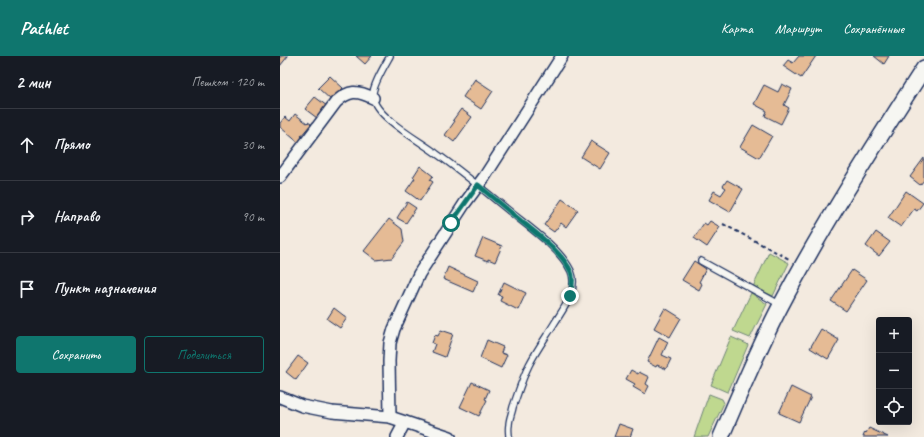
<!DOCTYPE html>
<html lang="ru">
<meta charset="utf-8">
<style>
:root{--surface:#171b24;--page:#20242c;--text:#f1f3f6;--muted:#9ea1a6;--line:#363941;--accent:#0f766e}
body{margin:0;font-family:Caveat,sans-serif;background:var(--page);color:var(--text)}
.controls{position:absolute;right:12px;bottom:12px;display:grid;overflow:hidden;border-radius:4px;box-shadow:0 4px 16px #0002}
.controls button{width:36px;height:36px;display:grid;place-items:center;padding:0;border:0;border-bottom:1px solid var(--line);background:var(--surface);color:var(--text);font:20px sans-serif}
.stop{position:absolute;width:12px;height:12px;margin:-9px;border:3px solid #0f766e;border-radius:50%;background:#fff}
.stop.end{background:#0f766e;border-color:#fff;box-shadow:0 1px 4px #0008}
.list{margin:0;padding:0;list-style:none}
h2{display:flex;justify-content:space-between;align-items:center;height:52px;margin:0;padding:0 16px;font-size:17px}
h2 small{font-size:13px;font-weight:400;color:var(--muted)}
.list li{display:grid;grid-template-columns:26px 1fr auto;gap:12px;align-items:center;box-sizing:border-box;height:72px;padding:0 16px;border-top:1px solid var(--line)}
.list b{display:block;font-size:15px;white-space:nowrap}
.list em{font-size:13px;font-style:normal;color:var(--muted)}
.actions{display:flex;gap:8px;padding:12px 16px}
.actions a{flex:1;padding:9px 0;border:1px solid var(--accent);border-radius:4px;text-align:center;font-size:14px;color:var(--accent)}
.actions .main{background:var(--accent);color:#fff}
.icon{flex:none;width:22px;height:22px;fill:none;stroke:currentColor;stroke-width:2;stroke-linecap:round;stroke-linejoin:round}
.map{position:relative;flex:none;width:644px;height:381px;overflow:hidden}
header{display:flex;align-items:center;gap:24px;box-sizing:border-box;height:56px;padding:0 20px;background:var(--accent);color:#fff}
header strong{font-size:19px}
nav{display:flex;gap:22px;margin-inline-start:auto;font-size:14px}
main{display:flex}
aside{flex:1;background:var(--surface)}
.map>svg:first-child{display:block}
.green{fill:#bfd88f;stroke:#6d8476}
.building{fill:#e5bb95;stroke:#1b2f5e}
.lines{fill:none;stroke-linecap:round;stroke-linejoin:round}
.lane-casing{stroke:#1b2f5e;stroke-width:8}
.street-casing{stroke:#1b2f5e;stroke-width:14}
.secondary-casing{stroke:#1b2f5e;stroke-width:18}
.path{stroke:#1b2f5e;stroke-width:2;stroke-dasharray:4 3;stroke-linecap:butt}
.lane{stroke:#f6f6f2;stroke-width:5.5}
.street{stroke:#f6f6f2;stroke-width:11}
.secondary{stroke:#f6f6f2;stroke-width:15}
.route{stroke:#0f766e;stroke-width:5}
</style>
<header>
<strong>Pathlet</strong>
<nav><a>Карта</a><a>Маршрут</a><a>Сохранённые</a></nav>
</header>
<main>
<aside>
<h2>2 мин<small>Пешком · 120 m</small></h2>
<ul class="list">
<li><svg class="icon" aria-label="ahead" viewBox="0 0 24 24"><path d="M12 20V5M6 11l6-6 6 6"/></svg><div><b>Прямо</b></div><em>30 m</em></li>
<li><svg class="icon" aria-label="right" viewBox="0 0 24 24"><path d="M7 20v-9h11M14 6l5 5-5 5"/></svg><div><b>Направо</b></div><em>90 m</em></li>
<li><svg class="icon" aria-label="arrive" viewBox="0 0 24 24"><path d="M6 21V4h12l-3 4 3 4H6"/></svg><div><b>Пункт назначения</b></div></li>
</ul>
<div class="actions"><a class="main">Сохранить</a><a>Поделиться</a></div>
</aside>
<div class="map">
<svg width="644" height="381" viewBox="0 0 644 381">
<rect width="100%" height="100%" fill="#f3eadf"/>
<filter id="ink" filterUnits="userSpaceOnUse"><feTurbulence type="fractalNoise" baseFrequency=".025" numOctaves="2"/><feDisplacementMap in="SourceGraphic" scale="8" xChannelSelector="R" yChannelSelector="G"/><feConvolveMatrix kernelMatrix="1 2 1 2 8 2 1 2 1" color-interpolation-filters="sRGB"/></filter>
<g filter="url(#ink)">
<!-- green -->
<g class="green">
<polygon points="489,196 509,207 493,240 473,231"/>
<polygon points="471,237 487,248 470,282 453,275"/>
<polygon points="451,281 467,288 468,289 448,336 447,336 431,329"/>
<polygon points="429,338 442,343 444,347 428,381 414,381"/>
</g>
<!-- building -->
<g class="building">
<polygon points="0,0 8,0 0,10"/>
<polygon points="76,0 92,0 85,8"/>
<polygon points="519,0 536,0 521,22 503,10 508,4 513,7"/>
<polygon points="594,0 609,0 604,8"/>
<polygon points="50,20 63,32 52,45 38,32"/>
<polygon points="195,23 213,35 201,53 183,41"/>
<polygon points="502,28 512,33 504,49 509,52 501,68 485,60 487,55 474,48 484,29 498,36"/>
<polygon points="35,41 47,50 37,62 25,53"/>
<polygon points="181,53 192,61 174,86 165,79 175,65 173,64"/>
<polygon points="15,58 27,67 28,66 31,68 21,80 24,82 20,88 0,71 0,67 5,61 10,65"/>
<polygon points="473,69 492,80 479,102 460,91"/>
<polygon points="311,85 330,97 320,113 301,101"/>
<polygon points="644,102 644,124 640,129 630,121"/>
<polygon points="140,110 153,120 150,124 153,126 140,145 126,135 135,122 133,121"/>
<polygon points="447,124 463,133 450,156 429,144 434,135 441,139 446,132 443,130"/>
<polygon points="626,135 643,147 637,155 634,153 621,171 608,162"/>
<polygon points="282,143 298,154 286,171 281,167 274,176 264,169"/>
<polygon points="127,146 136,152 126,167 117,162"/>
<polygon points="109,163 122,173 124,186 112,202 96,204 84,195"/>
<polygon points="430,165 440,171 427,191 414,182 424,167 427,169"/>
<polygon points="596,176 610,186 599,200 586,190"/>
<polygon points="203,182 222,190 215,206 208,203 208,205 195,200"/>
<polygon points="414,205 426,213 419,226 422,228 419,234 402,224"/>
<polygon points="168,211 198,225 193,236 163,223"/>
<polygon points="572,214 587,224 566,255 551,245"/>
<polygon points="224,226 246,237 238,254 220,245 222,240 218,239"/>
<polygon points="54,252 67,262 60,272 47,263"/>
<polygon points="385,252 401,262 390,281 374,272"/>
<polygon points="541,273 559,284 548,303 530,292"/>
<polygon points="161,274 173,278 165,301 152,296 155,288 152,287 155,279 158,280"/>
<polygon points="379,281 388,286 382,299 391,303 386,313 377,309 376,311 367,306"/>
<polygon points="207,284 223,291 221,297 227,299 221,312 200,302"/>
<polygon points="18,300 28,307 16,324 6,316"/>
<polygon points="351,314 358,318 359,316 369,321 366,328 369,330 365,338 353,331 355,328 346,323"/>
<polygon points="192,326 209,334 205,343 207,344 199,360 180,351"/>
<polygon points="511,331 531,341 519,366 499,357"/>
<polygon points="339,368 353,373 350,381 334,381"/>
<polygon points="589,372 608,381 583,381 585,376 586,377"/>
</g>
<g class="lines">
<defs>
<g id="lane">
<path d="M 110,0 C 105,9 91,32 93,41 C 95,61 142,86 157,98 C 184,117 208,138 233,158 C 252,173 281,194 291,215 C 299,234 283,253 274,268 C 266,281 256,295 249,309 C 242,323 238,337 233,351 C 232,357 229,363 229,369 C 228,373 229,377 229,381"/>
<polyline points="421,205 501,249"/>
</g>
<g id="street">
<path d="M 0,121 L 56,46 C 69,34 77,34 93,42"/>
<polyline points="0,341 22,350 52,356 110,361 170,381"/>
<polyline points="110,361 109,305 110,287 114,273 139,218 185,147 205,120 282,0"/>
<polyline points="117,381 125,366"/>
</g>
<path id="secondary" d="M 441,381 C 460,337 478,293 500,251 C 543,169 594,90 644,12"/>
</defs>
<!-- lane casing -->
<use href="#lane" class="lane-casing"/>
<!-- street casing -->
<use href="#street" class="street-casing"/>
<!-- secondary casing -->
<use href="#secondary" class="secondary-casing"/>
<!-- path -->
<polyline class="path" points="443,168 511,204"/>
<!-- lane -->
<use href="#lane" class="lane"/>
<!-- street -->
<use href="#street" class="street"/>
<!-- secondary -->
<use href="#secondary" class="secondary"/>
</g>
</g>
<g class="lines" filter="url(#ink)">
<!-- route -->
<path class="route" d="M 171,167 L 198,129 C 212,141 227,153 241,165 C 257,178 282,196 291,216 C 294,223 292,232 290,240"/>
</g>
</svg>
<div class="controls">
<button>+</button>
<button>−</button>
<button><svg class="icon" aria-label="locate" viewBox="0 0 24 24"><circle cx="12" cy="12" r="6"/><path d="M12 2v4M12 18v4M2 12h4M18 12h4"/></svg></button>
</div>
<div class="stop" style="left:171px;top:167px"></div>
<div class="stop end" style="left:290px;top:240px"></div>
</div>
</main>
